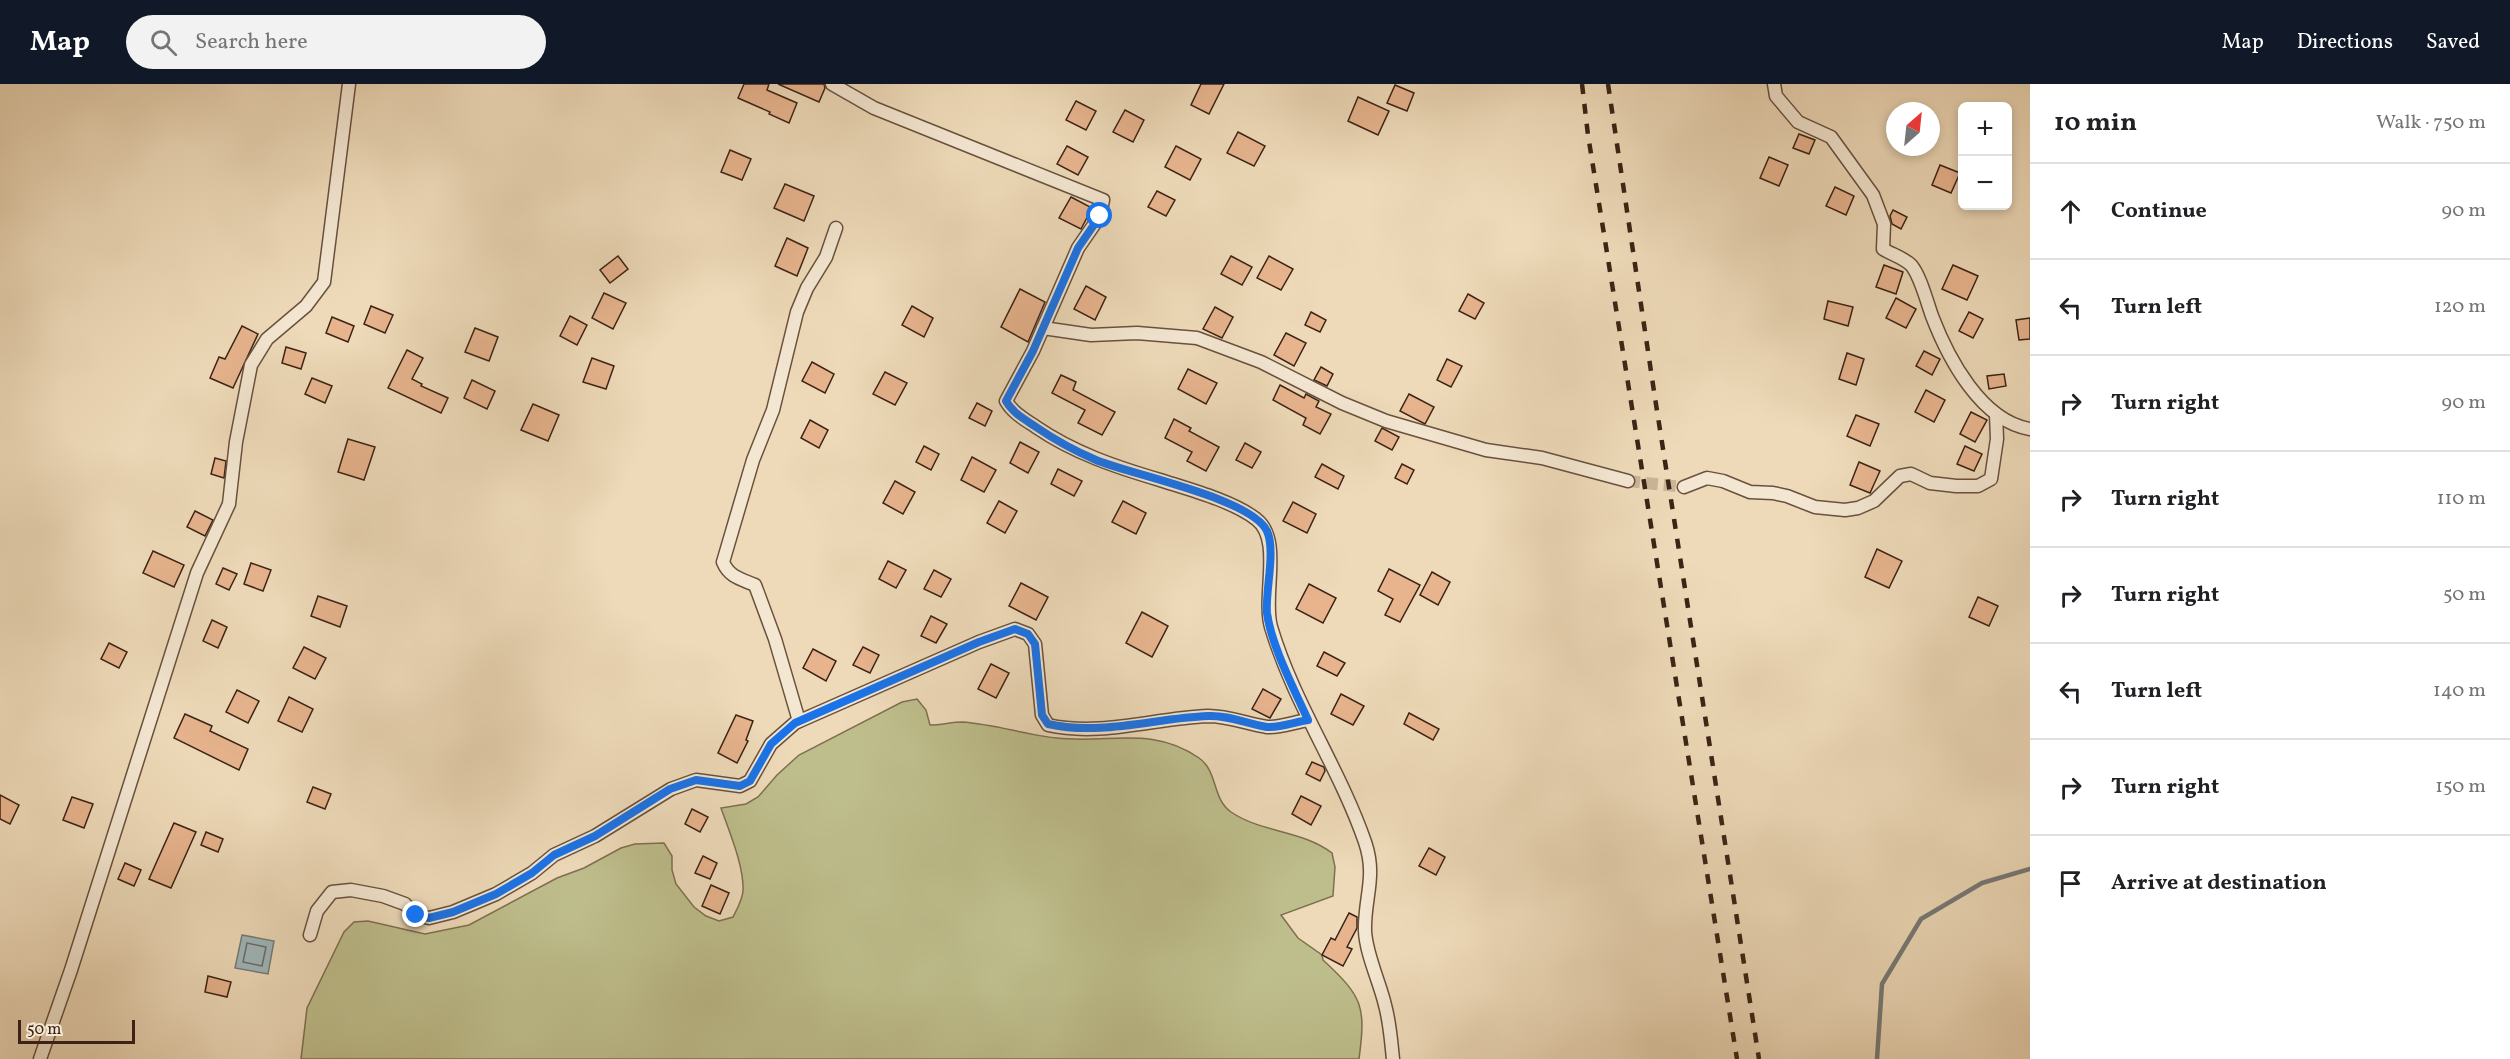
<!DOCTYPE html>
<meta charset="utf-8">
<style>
:root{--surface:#fff;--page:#f2f2f2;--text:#202124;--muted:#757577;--line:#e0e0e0;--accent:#111827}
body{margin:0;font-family:Vollkorn,serif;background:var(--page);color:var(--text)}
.controls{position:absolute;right:18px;top:18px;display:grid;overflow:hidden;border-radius:9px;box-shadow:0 3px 9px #0003}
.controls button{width:54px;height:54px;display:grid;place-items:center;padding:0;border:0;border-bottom:2px solid var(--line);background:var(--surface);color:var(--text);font:30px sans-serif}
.compass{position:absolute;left:1886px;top:18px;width:54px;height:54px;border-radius:50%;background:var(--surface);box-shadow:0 3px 9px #0003;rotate:27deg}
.scale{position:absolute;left:18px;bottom:15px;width:117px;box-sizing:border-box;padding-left:6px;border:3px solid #3c2315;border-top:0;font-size:16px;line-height:21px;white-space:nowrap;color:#3c2315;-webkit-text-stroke:4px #f4e7d2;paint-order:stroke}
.stop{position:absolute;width:18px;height:18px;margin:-14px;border:4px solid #1a73e8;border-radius:50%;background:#fff}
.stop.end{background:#1a73e8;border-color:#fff;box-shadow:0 2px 6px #0008}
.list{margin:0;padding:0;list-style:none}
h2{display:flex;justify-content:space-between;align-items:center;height:78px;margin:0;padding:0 24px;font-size:26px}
h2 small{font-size:20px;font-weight:400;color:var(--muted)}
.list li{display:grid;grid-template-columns:39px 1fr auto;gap:18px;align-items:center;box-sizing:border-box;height:96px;padding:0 24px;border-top:2px solid var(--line)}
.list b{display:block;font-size:22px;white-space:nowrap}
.list em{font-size:20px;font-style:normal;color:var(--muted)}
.icon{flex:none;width:33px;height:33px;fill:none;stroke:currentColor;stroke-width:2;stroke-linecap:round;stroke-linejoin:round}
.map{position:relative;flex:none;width:2030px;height:975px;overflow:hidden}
header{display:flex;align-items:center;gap:36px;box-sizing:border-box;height:84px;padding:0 30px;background:var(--accent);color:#fff}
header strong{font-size:28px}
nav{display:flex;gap:33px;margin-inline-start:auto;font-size:21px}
.search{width:420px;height:54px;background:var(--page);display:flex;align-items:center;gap:15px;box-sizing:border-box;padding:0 21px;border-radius:33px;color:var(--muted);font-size:22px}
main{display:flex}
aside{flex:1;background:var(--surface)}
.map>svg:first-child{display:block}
.green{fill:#bebe8c;stroke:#7d7050;stroke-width:1.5}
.water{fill:#9fb7bb;stroke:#777c79;stroke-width:1.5}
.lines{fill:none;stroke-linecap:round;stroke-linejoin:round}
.shore{stroke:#6e6d68;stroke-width:1.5}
.stream{stroke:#777c79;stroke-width:4.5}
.building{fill:#e7b48e;stroke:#3c2315;stroke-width:1.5}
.minor-tunnel{stroke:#cab598;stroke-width:12;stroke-dasharray:12 6;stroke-linecap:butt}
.minor-casing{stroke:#68513e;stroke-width:15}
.minor{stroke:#f4e7d2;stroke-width:12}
.rail{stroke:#3c2315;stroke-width:4.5;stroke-dasharray:10 10;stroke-linecap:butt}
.route{stroke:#1a73e8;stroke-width:8}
</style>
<header>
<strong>Map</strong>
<div class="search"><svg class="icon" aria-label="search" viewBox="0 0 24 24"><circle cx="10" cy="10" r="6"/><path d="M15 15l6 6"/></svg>Search here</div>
<nav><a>Map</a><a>Directions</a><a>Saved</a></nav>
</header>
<main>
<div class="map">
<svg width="2030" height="975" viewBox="0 0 2030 975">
<rect width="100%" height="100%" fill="#eedab9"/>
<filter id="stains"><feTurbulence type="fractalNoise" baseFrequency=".00333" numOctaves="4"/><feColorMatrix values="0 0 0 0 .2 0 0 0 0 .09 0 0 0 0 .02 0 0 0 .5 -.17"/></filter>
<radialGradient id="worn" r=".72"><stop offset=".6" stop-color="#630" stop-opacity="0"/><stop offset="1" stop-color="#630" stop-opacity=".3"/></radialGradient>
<!-- green -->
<path class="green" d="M 917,615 L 926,626 L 930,641 C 941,641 952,638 962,638 C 994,640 1026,651 1057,654 C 1108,660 1152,641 1199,674 C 1218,687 1212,715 1231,728 C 1262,749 1302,746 1332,769 L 1335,783 L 1333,812 L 1281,831 L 1298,854 L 1322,871 L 1323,876 C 1363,913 1366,922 1359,975 L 301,975 L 307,924 L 344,848 L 354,838 L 368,837 L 425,850 L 469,841 L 557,794 L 584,784 L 621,764 L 635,760 L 664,759 L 672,772 L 672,786 L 676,800 L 694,823 L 706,832 L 719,837 L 733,833 C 737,825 743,815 743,806 C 744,782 729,747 721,724 L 746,720 L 758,713 L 777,691 L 799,671 L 902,618 Z"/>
<!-- water -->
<polygon class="water" points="242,851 274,857 268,890 235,884"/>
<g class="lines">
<!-- shore -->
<polygon class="shore" points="247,859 266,863 262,882 243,878"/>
<!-- stream -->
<polyline class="stream" points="1877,975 1882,900 1921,835 1982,799 2030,785"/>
</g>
<!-- building -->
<g class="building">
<polygon points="744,0 769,0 767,6 797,19 789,39 769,30 770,28 738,14"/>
<polygon points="778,0 824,0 825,4 819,18"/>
<polygon points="1201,0 1224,0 1209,30 1191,21"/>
<polygon points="1395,1 1414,9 1407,27 1387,19"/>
<polygon points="1358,13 1389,27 1378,51 1348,37"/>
<polygon points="1076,17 1096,27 1086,46 1066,36"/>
<polygon points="1125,26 1144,36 1133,58 1113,48"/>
<polygon points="1238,48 1265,62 1254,82 1227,69"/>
<polygon points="1799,50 1815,56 1809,70 1793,64"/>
<polygon points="1067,62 1088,73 1078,91 1057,80"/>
<polygon points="1176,62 1201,75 1190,96 1165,83"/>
<polygon points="730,66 751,75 742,96 721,88"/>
<polygon points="1769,73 1788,81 1779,102 1760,94"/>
<polygon points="1940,81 1960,89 1951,109 1932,101"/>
<polygon points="785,100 814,112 804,137 774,124"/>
<polygon points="1835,103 1854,112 1846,131 1826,122"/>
<polygon points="1157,107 1175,116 1166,132 1148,123"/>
<polygon points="1071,113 1092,124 1081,145 1059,134"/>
<polygon points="1893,126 1907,133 1901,145 1892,140 1890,132"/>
<polygon points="787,154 808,164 797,192 775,182"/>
<polygon points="618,172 628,185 610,199 600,186"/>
<polygon points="1231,172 1252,183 1242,201 1221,190"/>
<polygon points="1269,172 1293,185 1281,206 1257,194"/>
<polygon points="1884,181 1903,188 1896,210 1876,203"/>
<polygon points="1953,181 1978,192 1967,216 1942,205"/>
<polygon points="1086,202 1106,213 1095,236 1074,225"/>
<polygon points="1020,205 1045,218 1028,258 1001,243"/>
<polygon points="604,209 626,219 613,245 592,234"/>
<polygon points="1468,210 1484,219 1475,235 1459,227"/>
<polygon points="1896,214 1916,225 1906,244 1886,234"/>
<polygon points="1828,217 1853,223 1848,242 1824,235"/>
<polygon points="371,222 393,231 385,249 364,240"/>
<polygon points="912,222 933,234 924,253 902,241"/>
<polygon points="1215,223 1233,233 1222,254 1203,245"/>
<polygon points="1311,228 1326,236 1320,248 1305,241"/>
<polygon points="1969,228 1983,235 1973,254 1959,247"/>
<polygon points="570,232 587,241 577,261 560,252"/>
<polygon points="332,233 354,242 348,258 326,249"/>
<polygon points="2030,234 2030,255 2019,256 2016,236"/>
<polygon points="242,242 258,250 233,304 210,294 219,273 225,275"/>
<polygon points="475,244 498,253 489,277 465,268"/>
<polygon points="1286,249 1306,259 1294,282 1274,271"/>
<polygon points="286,263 306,269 301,285 282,279"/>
<polygon points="407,266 423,274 412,295 422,300 421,302 448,314 441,329 388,304"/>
<polygon points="1924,267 1940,275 1932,291 1916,282"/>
<polygon points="1847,269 1864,275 1856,301 1839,295"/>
<polygon points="592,274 614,282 606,305 583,298"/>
<polygon points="1447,275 1462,282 1451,303 1437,296"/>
<polygon points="812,278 834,290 825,309 802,297"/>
<polygon points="1321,283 1333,290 1327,302 1314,296"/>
<polygon points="1188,285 1217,299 1206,320 1178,305"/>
<polygon points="885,288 907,299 895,321 873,310"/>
<polygon points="2004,290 2006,302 1989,305 1987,292"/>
<polygon points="1061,291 1076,298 1073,306 1115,328 1102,351 1078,339 1085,326 1052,309"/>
<polygon points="312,294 332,302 325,319 305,310"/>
<polygon points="472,296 495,307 487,325 464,314"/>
<polygon points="1280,301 1304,314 1306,310 1319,317 1316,323 1331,330 1320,350 1303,341 1306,334 1273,316"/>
<polygon points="1926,306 1945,316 1934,338 1915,328"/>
<polygon points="1409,310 1434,323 1425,340 1400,327"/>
<polygon points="977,319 992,327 985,342 969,334"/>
<polygon points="533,320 559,331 548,357 521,346"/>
<polygon points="1971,328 1987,336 1975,358 1960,350"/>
<polygon points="1856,331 1879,340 1870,362 1847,352"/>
<polygon points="1174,335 1191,344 1189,347 1219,363 1206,387 1187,377 1192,368 1165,354"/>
<polygon points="810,336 828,346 819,364 801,354"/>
<polygon points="1382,344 1399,353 1392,366 1375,357"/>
<polygon points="348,355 375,363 364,396 338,388"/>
<polygon points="1020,358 1039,368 1028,389 1010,379"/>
<polygon points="1245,359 1261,368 1252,384 1236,376"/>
<polygon points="924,362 939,370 931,386 916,378"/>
<polygon points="1965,362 1982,370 1974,387 1957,380"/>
<polygon points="972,373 996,386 984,408 961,396"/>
<polygon points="215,374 226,377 224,394 211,390"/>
<polygon points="1859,378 1880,387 1870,409 1850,401"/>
<polygon points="1322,380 1344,392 1338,405 1315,393"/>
<polygon points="1402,380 1414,386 1407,400 1395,394"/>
<polygon points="1058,385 1082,397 1074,412 1051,400"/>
<polygon points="895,397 915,408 903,430 883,419"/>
<polygon points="999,417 1017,427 1005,449 987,439"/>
<polygon points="1123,417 1146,429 1136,450 1112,438"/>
<polygon points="1293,418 1316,430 1307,449 1283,437"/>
<polygon points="195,427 213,436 205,452 187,443"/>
<polygon points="1877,465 1902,477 1889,504 1865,493"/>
<polygon points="153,467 184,481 174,503 143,489"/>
<polygon points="888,477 906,486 896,504 879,495"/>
<polygon points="251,479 271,486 263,507 244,500"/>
<polygon points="223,484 237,490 229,506 216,500"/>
<polygon points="1389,485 1420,501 1400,538 1385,531 1393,515 1378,507"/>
<polygon points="934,486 951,495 941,513 924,505"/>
<polygon points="1432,488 1450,498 1438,521 1420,511"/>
<polygon points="1021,499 1048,513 1036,536 1009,522"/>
<polygon points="1309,500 1336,514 1323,539 1296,525"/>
<polygon points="318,512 347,522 340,543 311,532"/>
<polygon points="1978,513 1998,522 1989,542 1969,533"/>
<polygon points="1142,528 1168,542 1152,573 1126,559"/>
<polygon points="931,532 947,540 936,559 921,552"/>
<polygon points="212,536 227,543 218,564 203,557"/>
<polygon points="109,559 127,568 119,584 101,575"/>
<polygon points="304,563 326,574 315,595 293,584"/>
<polygon points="863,563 879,571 870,589 853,581"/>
<polygon points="813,565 836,577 826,597 803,584"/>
<polygon points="1324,568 1345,579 1337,592 1317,582"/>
<polygon points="991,580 1009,589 996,614 978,605"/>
<polygon points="1263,605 1281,615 1270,634 1252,625"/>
<polygon points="237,606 259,617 248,639 226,628"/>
<polygon points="1341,610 1364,622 1353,641 1331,630"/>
<polygon points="289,613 313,625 302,648 278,637"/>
<polygon points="1409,629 1439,645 1433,656 1404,640"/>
<polygon points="185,630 212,642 210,647 248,665 239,686 174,654"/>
<polygon points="736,631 753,637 746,656 748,657 737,679 718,669"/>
<polygon points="1312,678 1324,683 1325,687 1320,697 1306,690"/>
<polygon points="313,703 331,710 325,725 307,718"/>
<polygon points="0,711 19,721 10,740 0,735"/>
<polygon points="1301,712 1321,722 1311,741 1292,730"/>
<polygon points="72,713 93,720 84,744 63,736"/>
<polygon points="692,725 708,733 700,748 685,740"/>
<polygon points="174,739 196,748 171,804 149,795"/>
<polygon points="206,748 223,755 218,768 201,761"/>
<polygon points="1429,764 1445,773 1436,791 1419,782"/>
<polygon points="703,772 717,779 710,795 695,789"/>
<polygon points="125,779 141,786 134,802 118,795"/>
<polygon points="711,801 729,809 720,830 702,822"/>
<polygon points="1349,829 1357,833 1357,844 1347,863 1352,865 1343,882 1322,871 1331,854 1335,856"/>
<polygon points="208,892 231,898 227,913 205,908"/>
</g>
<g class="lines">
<!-- minor-tunnel -->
<polyline class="minor-tunnel" points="1628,397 1684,403"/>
<defs>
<g id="minor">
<path d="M 832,0 L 874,24 L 1103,116 L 1100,132 L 1078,164 L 1033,267 L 1006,317 C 1013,329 1024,335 1036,343 C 1074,369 1116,383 1160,396 C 1188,405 1233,417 1256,435 C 1283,455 1262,512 1271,543 C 1294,620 1339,683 1365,758 C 1377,793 1364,814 1365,847 C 1366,870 1380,899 1385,921 C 1390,939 1391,957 1393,975"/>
<path d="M 1774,0 L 1776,12 L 1798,38 L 1831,53 L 1873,111 L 1884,140 L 1883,165 C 1891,170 1904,174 1911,181 C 1920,191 1927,218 1932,232 C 1948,274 1981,337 2030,345"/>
<polyline points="1043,244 1091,251 1137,249 1197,254 1261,278 1342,319 1386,337 1486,366 1542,374 1628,397"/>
<polyline points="1684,403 1707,394 1723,397 1750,408 1773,409 1787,412 1815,423 1845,426 1858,424 1874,417 1900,392 1911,390 1930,399 1956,402 1978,402 1991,395 1997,355 1996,330"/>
<path d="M 799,637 L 775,555 L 755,501 C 741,495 729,493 723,478 L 753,376 L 773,326 L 797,228 L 807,204 L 826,173 L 836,144"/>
<path d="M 310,851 L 317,827 L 332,808 L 351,806 L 383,812 L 405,820 L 416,831 L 429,834 L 453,828 L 496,810 L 532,789 L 554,771 L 595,752 L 671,705 L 696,696 L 740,702 L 750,697 L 771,660 L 795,639 L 979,558 L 1015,545 L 1028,550 L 1035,560 L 1042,631 L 1048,641 C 1101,653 1155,634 1208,632 C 1229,632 1247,640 1267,643 C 1279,644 1295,638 1308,636"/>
<polyline points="40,975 71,886 197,489 229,420 236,358 251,281 267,255 306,222 324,198 349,0"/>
</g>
</defs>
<!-- minor casing -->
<use href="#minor" class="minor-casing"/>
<!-- minor -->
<use href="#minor" class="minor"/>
<!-- rail -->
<g class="rail">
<polyline points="1582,0 1588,51 1737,975"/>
<polyline points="1608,0 1655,314 1759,975"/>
</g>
</g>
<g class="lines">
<!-- route -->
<path class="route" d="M 416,831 L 429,834 L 453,828 L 496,810 L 532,789 L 554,771 L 595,752 L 670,705 L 696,696 L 740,702 L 750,697 L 771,660 L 795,639 L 979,558 L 1015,545 L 1028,550 L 1035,560 L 1042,631 L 1048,640 C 1101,652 1155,634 1208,632 C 1229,631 1247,640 1267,643 C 1279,644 1295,638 1308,636 C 1295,607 1271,561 1267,529 C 1265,508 1276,467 1267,447 C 1251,414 1132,391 1096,376 C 1075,367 1055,356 1036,343 C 1024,335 1013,329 1006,317 L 1033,267 L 1078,164 L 1100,132"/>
</g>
<rect width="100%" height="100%" filter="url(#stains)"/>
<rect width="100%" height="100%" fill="url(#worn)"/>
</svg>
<div class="controls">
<button>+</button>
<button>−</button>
</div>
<svg class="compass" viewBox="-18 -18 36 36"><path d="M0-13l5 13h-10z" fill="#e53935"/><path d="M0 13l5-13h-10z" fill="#757577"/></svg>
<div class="scale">50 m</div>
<div class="stop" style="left:1100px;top:132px"></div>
<div class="stop end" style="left:416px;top:831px"></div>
</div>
<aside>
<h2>10 min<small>Walk · 750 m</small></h2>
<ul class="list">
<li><svg class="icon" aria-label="ahead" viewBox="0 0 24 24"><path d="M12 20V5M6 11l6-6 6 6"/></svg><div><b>Continue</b></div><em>90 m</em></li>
<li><svg class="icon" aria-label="left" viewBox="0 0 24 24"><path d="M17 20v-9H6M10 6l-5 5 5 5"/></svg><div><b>Turn left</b></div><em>120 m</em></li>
<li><svg class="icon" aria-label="right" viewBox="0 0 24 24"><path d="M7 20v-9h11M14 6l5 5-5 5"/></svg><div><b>Turn right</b></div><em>90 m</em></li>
<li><svg class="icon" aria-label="right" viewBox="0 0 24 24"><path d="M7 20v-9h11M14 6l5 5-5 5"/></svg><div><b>Turn right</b></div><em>110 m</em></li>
<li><svg class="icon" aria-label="right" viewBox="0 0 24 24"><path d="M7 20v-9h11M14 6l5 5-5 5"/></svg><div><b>Turn right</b></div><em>50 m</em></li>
<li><svg class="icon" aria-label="left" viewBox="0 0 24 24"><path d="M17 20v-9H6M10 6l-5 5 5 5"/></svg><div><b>Turn left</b></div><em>140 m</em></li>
<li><svg class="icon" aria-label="right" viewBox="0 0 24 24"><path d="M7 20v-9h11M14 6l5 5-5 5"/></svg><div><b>Turn right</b></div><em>150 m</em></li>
<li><svg class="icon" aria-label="arrive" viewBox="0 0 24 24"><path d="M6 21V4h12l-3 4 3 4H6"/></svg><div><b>Arrive at destination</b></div></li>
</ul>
</aside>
</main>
